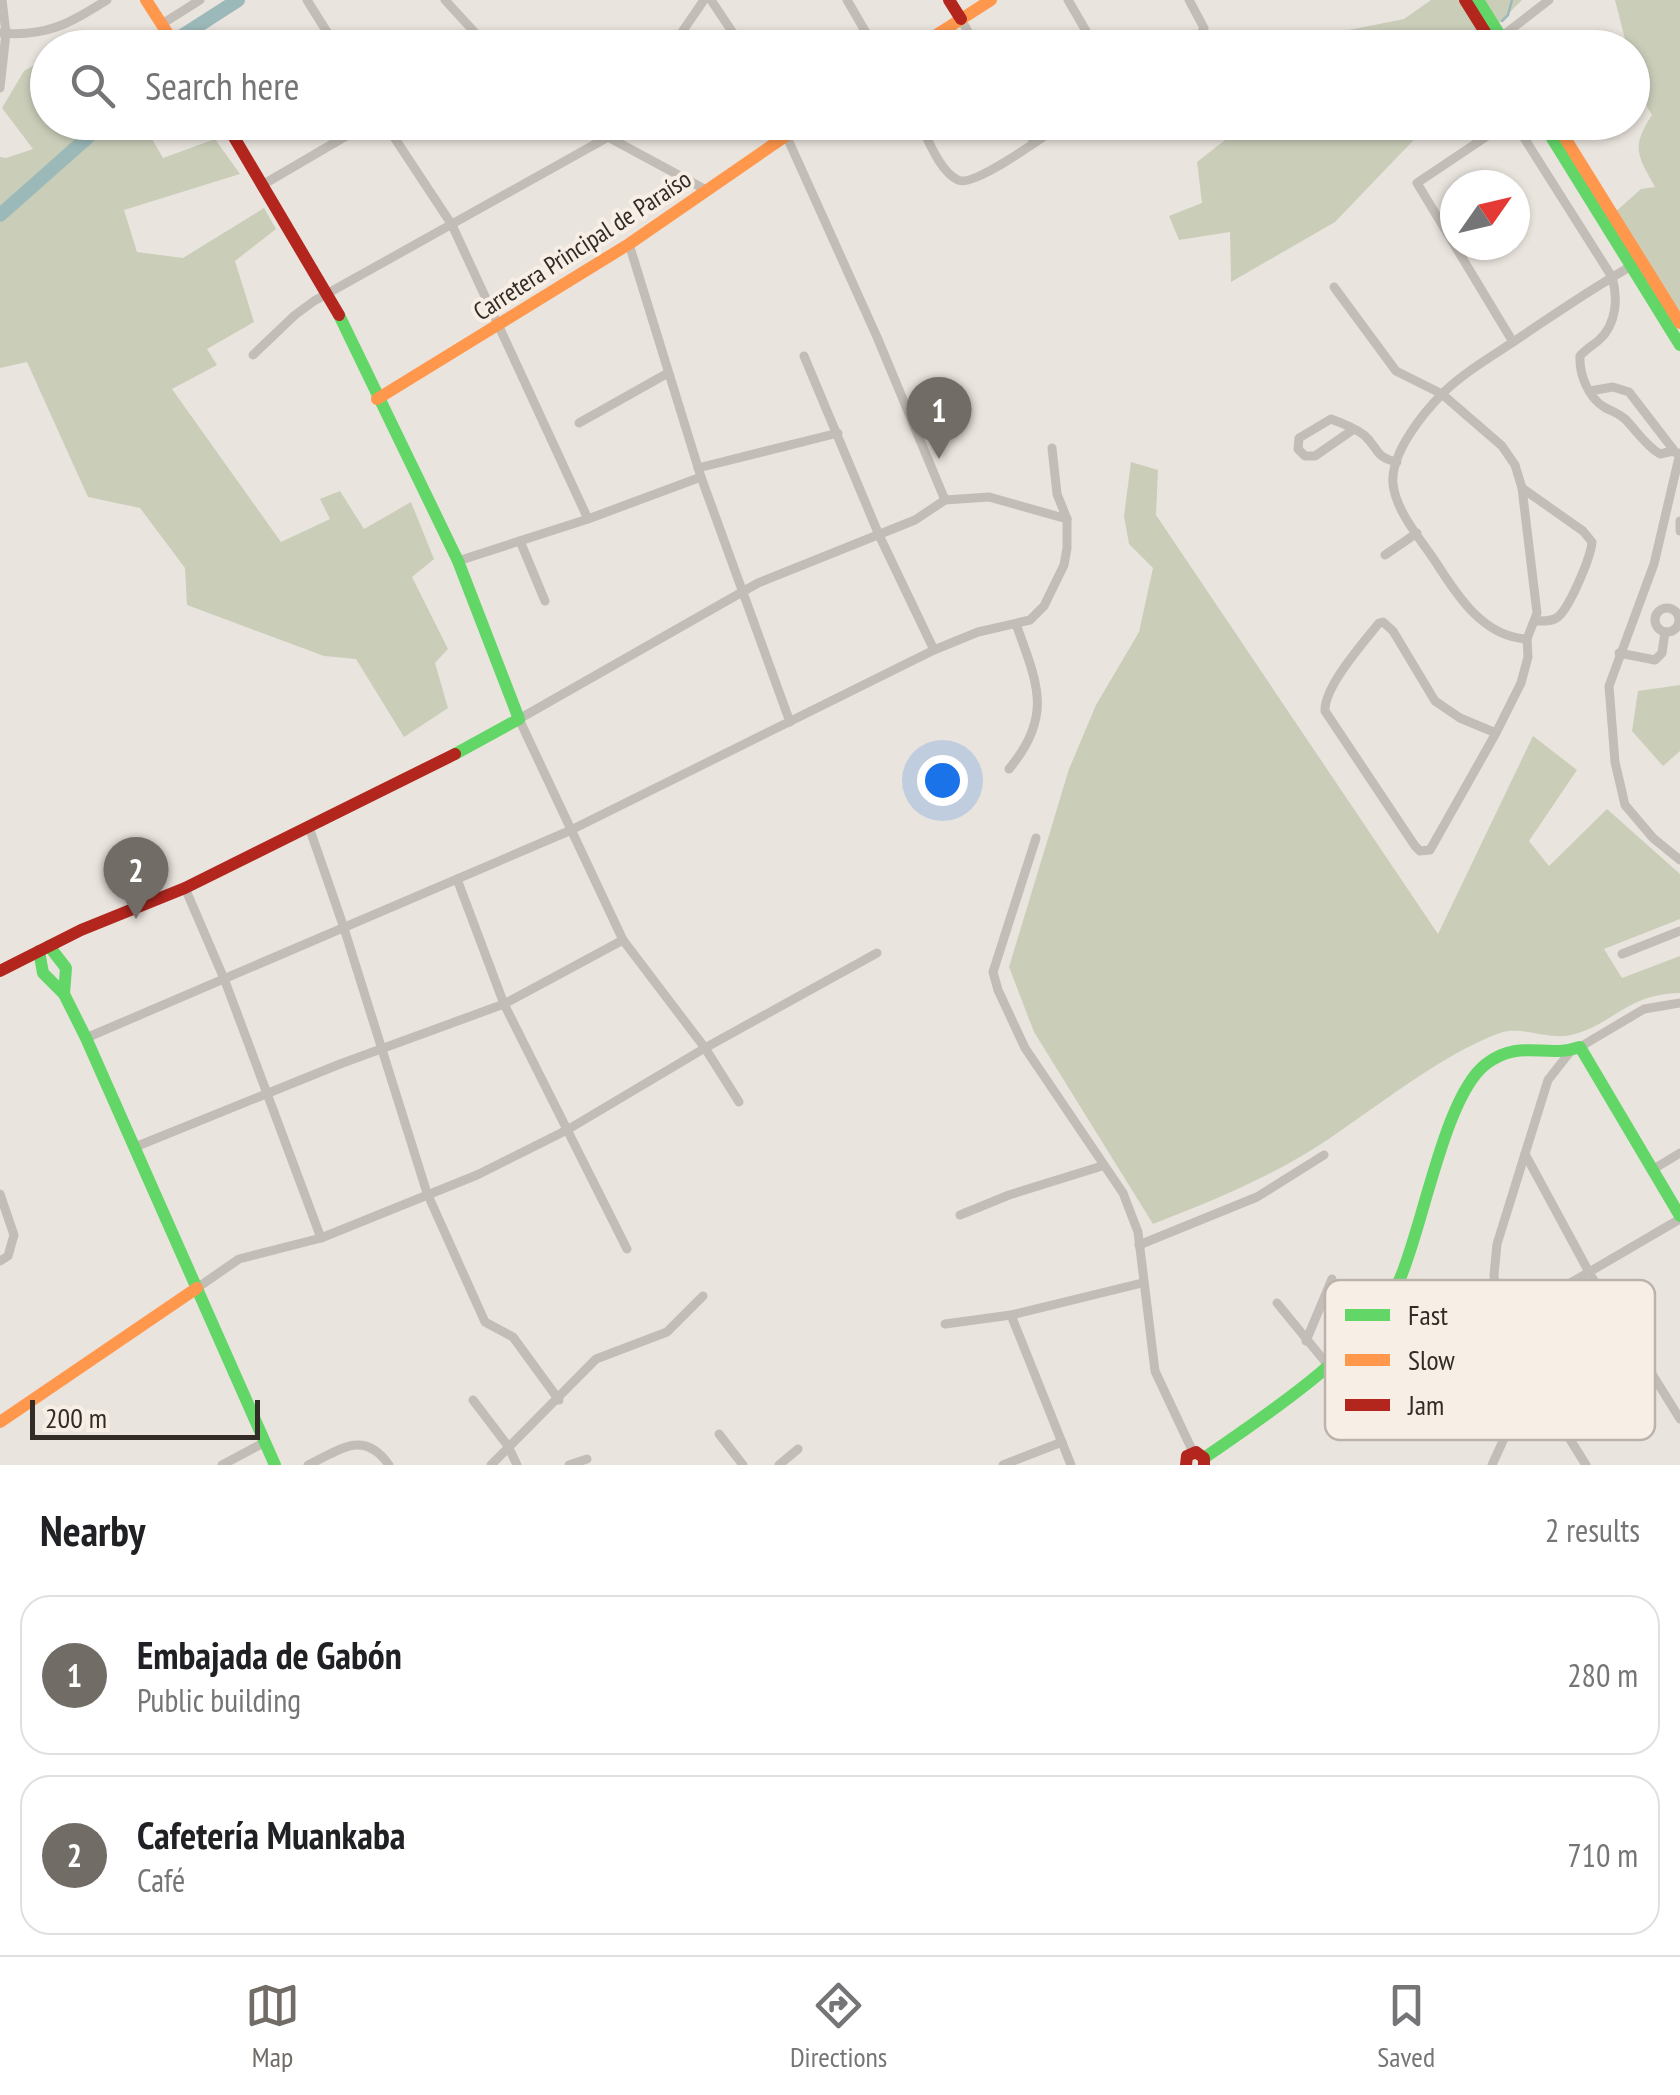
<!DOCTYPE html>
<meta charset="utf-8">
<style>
:root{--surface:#fff;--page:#f2f2f2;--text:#202124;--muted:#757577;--line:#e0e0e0;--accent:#726c66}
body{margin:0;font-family:"PT Sans Narrow",sans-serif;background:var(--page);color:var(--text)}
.compass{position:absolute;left:1440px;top:170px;width:90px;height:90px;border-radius:50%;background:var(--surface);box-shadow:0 2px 8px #0004;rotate:56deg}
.scale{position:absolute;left:30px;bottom:25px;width:230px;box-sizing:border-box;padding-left:10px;border:5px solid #322b26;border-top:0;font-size:28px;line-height:35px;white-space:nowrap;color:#322b26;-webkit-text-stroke:8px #f7efe5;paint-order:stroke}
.you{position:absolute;left:942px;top:780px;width:35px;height:35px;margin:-25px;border:8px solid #fff;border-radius:50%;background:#1a73e8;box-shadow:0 0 0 15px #1a73e833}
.badge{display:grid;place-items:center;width:65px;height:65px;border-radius:50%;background:var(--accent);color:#fff;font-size:32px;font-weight:700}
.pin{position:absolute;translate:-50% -82px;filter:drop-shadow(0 2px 5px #0008)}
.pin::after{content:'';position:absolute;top:52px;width:35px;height:30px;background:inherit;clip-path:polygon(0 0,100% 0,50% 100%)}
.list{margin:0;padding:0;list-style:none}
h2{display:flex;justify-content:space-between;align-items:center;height:130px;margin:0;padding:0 40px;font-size:42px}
h2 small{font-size:32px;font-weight:400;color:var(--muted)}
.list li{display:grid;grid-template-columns:65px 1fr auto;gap:30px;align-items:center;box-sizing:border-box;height:160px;margin:0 20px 20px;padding:0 20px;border:2px solid var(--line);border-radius:30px}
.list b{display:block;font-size:38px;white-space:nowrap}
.list p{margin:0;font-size:32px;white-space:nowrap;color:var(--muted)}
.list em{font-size:32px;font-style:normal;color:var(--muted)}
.icon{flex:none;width:55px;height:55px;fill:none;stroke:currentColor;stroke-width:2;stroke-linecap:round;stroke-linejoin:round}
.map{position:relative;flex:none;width:1680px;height:1465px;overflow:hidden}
.search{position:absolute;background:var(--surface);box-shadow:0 2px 8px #0004;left:30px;right:30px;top:30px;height:110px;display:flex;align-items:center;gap:25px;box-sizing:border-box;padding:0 35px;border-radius:55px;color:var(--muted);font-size:38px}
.sheet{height:490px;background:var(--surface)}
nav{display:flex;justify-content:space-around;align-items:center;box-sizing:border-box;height:140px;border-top:2px solid var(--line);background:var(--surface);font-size:28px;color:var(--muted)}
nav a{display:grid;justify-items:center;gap:5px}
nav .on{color:var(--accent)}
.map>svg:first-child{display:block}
.green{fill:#caceb9}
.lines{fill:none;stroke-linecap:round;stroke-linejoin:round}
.stream{stroke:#9cb9b9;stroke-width:2.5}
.river{stroke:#9cb9b9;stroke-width:14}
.street{stroke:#c3bdb7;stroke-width:9}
.fast{stroke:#63d668;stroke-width:12}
.slow{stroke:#ff974d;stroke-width:12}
.jam{stroke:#b3261e;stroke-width:12}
.labels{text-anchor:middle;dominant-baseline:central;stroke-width:8;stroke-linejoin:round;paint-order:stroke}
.street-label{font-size:25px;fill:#322b26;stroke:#f7efe5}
.key{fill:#f7efe5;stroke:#bcb4ac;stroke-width:2.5}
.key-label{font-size:28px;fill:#322b26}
</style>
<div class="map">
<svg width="1680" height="1465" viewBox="0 0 1680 1465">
<rect width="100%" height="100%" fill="#eae4de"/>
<!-- green -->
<g class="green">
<polygon points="1431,0 1522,0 1491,31 1501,47 1320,48 1349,30 1404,19"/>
<path d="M 1615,0 L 1680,0 L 1680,328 L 1613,214 L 1641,189 L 1655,187 C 1637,155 1631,147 1652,115 C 1638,92 1633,75 1632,48 L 1627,47 Z"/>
<polygon points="47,58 48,122 143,123 163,158 215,139 240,174 124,210 137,252 183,258 264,208 276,229 235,261 254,322 207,349 217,365 172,389 281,542 330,519 320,499 340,491 364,529 411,502 434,559 412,577 448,649 435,663 448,708 404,737 356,659 324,656 187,605 185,568 140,508 88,497 27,362 0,368 0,157 6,158 33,149 2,108 24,71"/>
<polygon points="1248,122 1430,122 1430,123 1335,222 1231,282 1230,232 1179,240 1169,216 1202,203 1197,162"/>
<path d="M 1131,462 L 1158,470 L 1156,515 L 1438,934 L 1533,736 L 1577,770 L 1529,841 L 1549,866 L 1607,809 L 1680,874 L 1680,919 L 1604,949 L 1622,978 L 1680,956 L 1680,993 C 1628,994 1616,1022 1575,1034 C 1550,1042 1523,1025 1500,1033 C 1441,1054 1372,1111 1318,1146 C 1266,1179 1210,1202 1153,1224 L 1034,1032 L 1009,967 L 1069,769 L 1096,705 L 1139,632 L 1153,568 L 1129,544 L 1124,516 Z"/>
<polygon points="1680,685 1680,751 1663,766 1632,731 1638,691"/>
</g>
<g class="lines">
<!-- stream -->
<g class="stream">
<polyline points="1502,21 1508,15 1512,0"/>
<polyline points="1357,48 1364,37 1376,33 1467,32"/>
</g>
<!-- river -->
<g class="river">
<polyline points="182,36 238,0"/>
<polyline points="0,215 105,122"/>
</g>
<!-- street -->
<g class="street">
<polyline points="307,0 337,48"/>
<polyline points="445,0 489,48"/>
<polyline points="711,0 743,48"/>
<polyline points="847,0 875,48"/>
<polyline points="1068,0 1096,48"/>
<polyline points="961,19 977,48"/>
<polyline points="162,24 200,0"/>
<path d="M 0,33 C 47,37 68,24 107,0"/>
<polyline points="1501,37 1549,0"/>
<polyline points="671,48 704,0"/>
<polyline points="1184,48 1198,39 1204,28 1189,0"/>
<polyline points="0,88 6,33 2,0"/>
<polyline points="384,122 452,225 588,519"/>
<polyline points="586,122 608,137 708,191"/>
<path d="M 919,122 C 928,139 940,172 958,180 C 974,188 1047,134 1065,122"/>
<polyline points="1022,122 1034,142"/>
<polyline points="1508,122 1417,183 1513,342"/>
<path d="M 1514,122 L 1612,277 C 1618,297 1617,324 1599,340 C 1592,346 1586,349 1580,356 C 1579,374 1588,397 1604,407 C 1611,411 1618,413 1625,419 C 1637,431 1645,445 1660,454 L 1673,451"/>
<polyline points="264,184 370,122"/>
<polyline points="629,244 701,477 790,722"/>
<path d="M 1334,287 L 1396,371 L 1442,394 L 1502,446 L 1515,465 L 1522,488 L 1537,613 L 1527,639 L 1528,657 L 1521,683 L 1496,733 L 1430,850 L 1420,851 L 1415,846 L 1325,711 C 1324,687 1363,643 1379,623 L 1383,622 L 1393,631 L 1435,701 L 1460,718 L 1496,733"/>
<polyline points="253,355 295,315 314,301 608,137 618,122"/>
<polyline points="1590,391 1613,387 1629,392 1676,453"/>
<polyline points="579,423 668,373"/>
<path d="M 1354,429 L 1315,456 L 1305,456 L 1298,449 L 1299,438 L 1331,419 C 1342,423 1355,428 1364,435 C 1379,448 1374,457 1397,462"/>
<polyline points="1680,453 1654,564 1609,686 1615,762 1625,805 1653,838 1680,860"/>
<polyline points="698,468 838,433"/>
<path d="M 1522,488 L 1583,531 L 1592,542 C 1591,557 1570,606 1559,616 C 1553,622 1543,621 1535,621"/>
<polyline points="945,500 989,497 1067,519"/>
<polyline points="1680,521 1680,531"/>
<polyline points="520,541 545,601"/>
<polyline points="1385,555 1417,533"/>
<polyline points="458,561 588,519 701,477"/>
<circle cx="1667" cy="620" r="12"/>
<path d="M 1527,639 C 1484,637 1458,597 1437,564 C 1422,541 1396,512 1393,484 C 1390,453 1424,412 1444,392 C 1468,369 1498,353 1525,334 C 1561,310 1597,285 1635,264"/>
<polyline points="934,650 978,632 1030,620 1044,606 1064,565 1067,548 1067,519 1057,494 1052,448"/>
<polyline points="1619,653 1655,660 1662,653 1665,632"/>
<path d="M 1009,769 C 1054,715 1037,683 1016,624"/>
<polyline points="309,827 343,925 427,1193 485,1322 513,1337 559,1400"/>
<polyline points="1036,838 993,972 998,990 1025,1048 1123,1193 1138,1232 1155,1371 1193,1452"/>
<polyline points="457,879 504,1004 627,1249"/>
<polyline points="185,888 225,981 321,1238"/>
<polyline points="1622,954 1680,931"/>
<polyline points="86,1038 569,831 934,650 879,535 804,356"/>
<polyline points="1580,1047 1644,1009 1680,1003"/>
<polyline points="739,1102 705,1048 623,940 519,719 758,583 915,520 945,500 877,337 786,135"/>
<polyline points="135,1147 340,1064 504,1004 623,940"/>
<polyline points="1525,1154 1590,1274 1680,1419"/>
<polyline points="1652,1170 1680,1153"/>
<polyline points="0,1194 14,1235 8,1256 0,1261"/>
<polyline points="960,1215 1009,1195 1102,1166"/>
<polyline points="1139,1245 1257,1197 1324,1155"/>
<polyline points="197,1288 239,1259 321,1238 477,1175 567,1130 705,1048 877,953"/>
<polyline points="1543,1299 1680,1219"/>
<polyline points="1277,1303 1327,1364"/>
<polyline points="1011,1315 1071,1465"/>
<polyline points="945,1324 1011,1315 1142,1283"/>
<polyline points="1306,1341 1332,1279"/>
<polyline points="473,1400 508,1446 517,1465"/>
<polyline points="1566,1433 1586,1465"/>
<polyline points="719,1434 743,1465"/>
<polyline points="222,1465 265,1442"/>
<path d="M 308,1465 C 339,1451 363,1428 389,1465"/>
<polyline points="491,1465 596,1359 667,1332 703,1296"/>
<polyline points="569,1465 587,1459"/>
<polyline points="779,1465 798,1449"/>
<polyline points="1003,1465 1062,1442"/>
<polyline points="1492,1465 1521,1401 1526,1377 1522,1344 1496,1295 1494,1275 1497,1244 1548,1080 1570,1052"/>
</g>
<!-- fast -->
<g class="fast">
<polyline points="1478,0 1508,48"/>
<polyline points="1542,122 1680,345"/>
<polyline points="339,315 458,561 519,719 455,754"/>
<polyline points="49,946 66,968 64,994"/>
<polyline points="39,951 43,973 64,994 86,1038 275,1465"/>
<path d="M 1204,1458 C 1265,1416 1369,1348 1399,1281 C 1423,1228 1444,1096 1486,1064 C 1520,1038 1546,1059 1580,1047 L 1680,1216"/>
</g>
<!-- slow -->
<g class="slow">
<polyline points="146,0 177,48"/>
<polyline points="916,48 991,0"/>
<polyline points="1555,122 1680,323"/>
<polyline points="377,399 629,244 806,122"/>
<polyline points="0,1422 197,1288"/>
</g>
<!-- jam -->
<g class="jam">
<polyline points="949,0 961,19"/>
<polyline points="1465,0 1495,48"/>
<polyline points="225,122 339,315"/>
<polyline points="0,971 81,930 185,888 455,754"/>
<polyline points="1186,1465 1187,1456 1196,1452 1204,1458 1204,1465"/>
</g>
</g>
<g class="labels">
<!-- street labels -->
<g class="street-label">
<text transform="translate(582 245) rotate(-33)">Carretera Principal de Paraíso</text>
</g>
</g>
<!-- legend -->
<rect x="1325" y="1280" width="330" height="160" rx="15" class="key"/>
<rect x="1345" y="1309" width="45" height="12" fill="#63d668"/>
<rect x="1345" y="1354" width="45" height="12" fill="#ff974d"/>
<rect x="1345" y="1399" width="45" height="12" fill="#b3261e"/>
<g class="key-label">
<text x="1408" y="1325">Fast</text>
<text x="1408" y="1370">Slow</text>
<text x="1408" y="1415">Jam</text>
</g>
</svg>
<svg class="compass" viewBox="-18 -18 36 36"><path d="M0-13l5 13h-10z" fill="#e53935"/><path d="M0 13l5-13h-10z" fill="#757577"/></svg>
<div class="scale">200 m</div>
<div class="you"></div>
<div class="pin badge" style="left:939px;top:459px">1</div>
<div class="pin badge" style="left:136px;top:919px">2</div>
<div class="search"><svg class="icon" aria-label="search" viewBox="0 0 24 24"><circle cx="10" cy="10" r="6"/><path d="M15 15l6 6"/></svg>Search here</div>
</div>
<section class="sheet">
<h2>Nearby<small>2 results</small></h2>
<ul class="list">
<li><span class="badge">1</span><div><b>Embajada de Gabón</b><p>Public building</p></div><em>280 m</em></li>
<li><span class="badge">2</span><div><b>Cafetería Muankaba</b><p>Café</p></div><em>710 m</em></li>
</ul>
</section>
<nav>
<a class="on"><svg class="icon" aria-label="map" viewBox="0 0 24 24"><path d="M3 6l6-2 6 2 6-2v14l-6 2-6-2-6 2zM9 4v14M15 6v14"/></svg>Map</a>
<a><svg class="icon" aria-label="directions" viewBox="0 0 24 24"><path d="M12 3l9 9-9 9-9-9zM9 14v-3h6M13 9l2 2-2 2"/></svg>Directions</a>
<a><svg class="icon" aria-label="saved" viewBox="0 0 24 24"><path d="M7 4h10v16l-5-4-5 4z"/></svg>Saved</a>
</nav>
